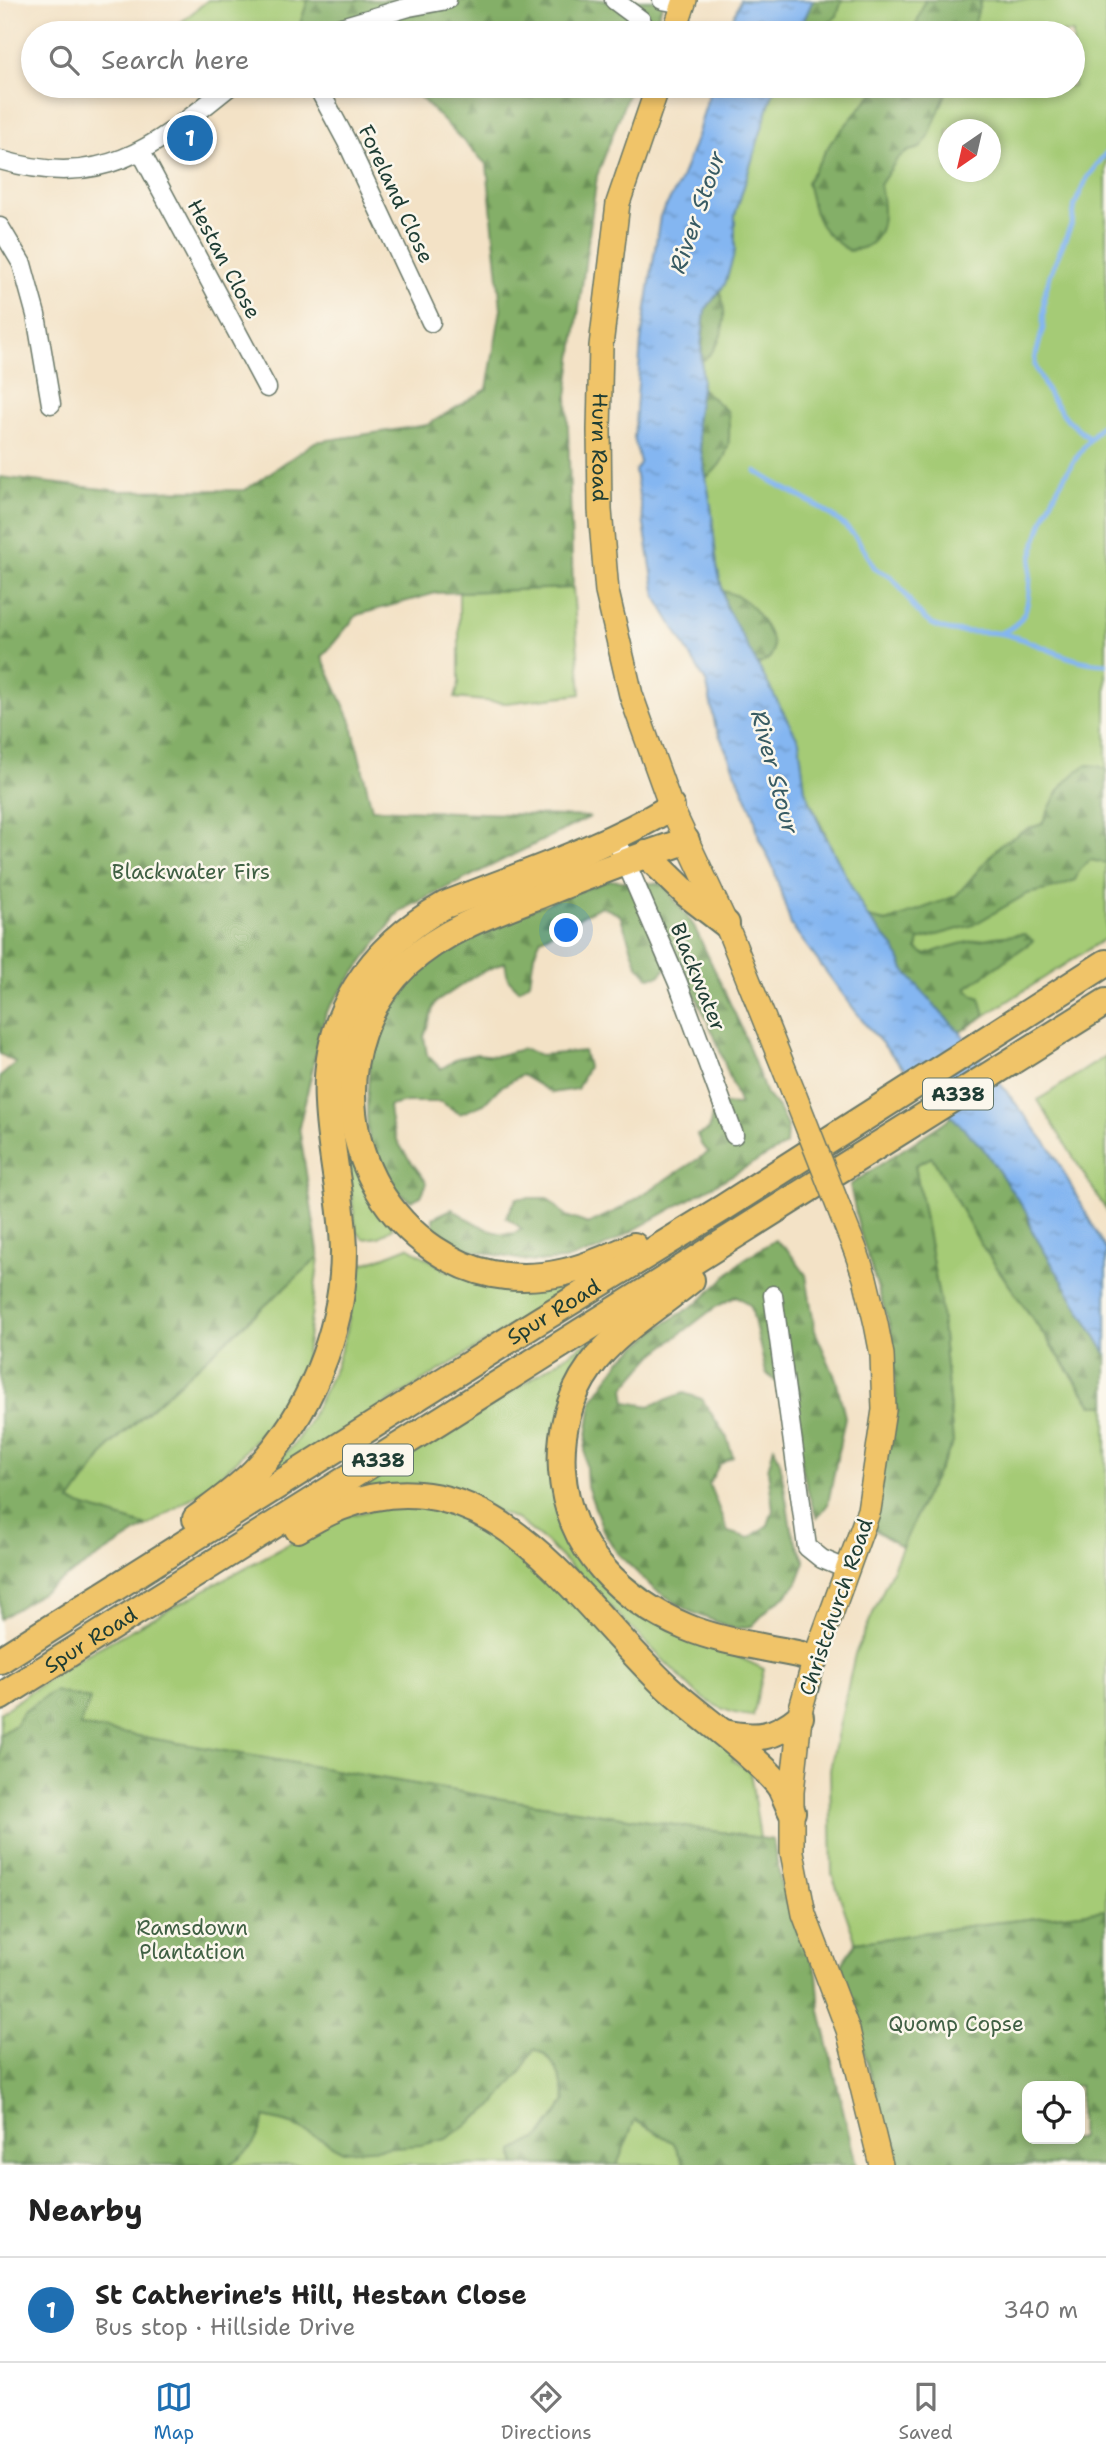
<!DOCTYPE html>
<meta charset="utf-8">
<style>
:root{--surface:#fff;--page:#f2f2f2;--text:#222;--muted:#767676;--line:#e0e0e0;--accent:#1f6fb2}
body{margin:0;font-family:"Shantell Sans",sans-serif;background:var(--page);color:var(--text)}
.controls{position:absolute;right:21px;bottom:21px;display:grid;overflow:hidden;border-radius:14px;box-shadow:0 4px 10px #0003}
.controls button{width:63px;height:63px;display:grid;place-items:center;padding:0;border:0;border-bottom:2px solid var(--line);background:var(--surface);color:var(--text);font:35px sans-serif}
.compass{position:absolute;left:938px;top:119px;width:63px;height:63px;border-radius:50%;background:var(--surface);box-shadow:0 4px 10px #0003;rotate:214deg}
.you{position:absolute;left:567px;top:931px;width:24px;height:24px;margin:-18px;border:5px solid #fff;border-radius:50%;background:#1a73e8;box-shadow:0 0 0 10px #1a73e833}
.badge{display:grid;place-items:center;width:46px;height:46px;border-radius:50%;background:var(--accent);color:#fff;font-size:23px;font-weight:700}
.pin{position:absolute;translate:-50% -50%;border:4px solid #fff;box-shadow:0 2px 7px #0006}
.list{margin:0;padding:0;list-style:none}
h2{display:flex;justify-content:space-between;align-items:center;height:91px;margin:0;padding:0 28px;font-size:30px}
h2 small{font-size:23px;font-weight:400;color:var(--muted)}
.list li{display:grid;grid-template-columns:46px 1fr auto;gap:21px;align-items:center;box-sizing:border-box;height:105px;padding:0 28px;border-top:2px solid var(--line)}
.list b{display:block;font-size:26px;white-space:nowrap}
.list p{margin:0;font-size:23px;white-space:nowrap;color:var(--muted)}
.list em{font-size:23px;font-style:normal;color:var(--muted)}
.icon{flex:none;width:38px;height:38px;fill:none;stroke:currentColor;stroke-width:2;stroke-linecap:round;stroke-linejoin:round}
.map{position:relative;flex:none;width:1106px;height:2165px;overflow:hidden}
.search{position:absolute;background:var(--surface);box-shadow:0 4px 10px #0003;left:21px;right:21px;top:21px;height:77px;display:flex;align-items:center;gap:18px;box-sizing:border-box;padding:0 24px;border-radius:38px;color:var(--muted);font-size:26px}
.sheet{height:196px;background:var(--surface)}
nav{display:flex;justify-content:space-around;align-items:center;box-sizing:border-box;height:98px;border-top:2px solid var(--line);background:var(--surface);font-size:19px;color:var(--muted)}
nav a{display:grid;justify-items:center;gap:4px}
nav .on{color:var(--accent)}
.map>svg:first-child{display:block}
.green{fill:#a5cb76;stroke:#628455;stroke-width:2;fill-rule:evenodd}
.forest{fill:url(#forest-firs);stroke:#52764e;stroke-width:2;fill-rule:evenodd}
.water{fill:url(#water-ripples);stroke:#527a92;stroke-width:2}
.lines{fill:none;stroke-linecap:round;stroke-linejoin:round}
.stream{stroke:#84b6f1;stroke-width:5}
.minor-casing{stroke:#697767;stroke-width:21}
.major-casing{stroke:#697767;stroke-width:26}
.highway-casing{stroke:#697767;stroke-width:30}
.minor{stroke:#fff;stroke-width:18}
.major{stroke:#f0c469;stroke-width:23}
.highway{stroke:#f0c469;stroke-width:26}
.major-bridge-casing{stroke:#697767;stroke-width:26;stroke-linecap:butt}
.major-bridge{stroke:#f0c469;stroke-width:23}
.labels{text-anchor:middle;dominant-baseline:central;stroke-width:5;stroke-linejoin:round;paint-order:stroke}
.shield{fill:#fbf7ec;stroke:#61756b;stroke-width:2}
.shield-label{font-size:19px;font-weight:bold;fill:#1f3d34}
.street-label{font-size:21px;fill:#1f3d34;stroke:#fbf7ec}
.park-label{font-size:21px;fill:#406044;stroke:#fbf7ec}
.water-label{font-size:23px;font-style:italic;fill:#385b63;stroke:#fbf7ec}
</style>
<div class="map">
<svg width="1106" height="2165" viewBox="0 0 1106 2165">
<defs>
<pattern id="forest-firs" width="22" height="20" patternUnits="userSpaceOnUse" patternTransform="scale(1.75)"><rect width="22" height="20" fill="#84af67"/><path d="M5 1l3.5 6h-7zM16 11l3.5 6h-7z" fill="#6b9056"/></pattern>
<pattern id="water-ripples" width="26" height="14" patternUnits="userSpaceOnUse" patternTransform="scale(1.75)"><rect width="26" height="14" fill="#84b6f1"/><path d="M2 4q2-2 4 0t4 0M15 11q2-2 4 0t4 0" fill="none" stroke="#6b95c4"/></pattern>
</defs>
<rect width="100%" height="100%" fill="#fbf7ec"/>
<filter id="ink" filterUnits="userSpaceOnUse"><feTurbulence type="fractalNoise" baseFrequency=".0143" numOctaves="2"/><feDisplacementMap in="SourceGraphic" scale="14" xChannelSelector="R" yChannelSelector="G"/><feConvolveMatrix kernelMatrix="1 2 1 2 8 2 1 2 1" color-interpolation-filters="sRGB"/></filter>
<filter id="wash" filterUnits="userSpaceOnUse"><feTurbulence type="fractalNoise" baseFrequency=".00686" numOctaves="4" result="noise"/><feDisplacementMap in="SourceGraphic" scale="28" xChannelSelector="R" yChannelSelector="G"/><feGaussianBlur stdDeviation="1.57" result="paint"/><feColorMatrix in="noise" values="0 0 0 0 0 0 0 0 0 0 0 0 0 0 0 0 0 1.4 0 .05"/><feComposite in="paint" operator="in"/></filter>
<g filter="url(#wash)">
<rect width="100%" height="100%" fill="#f3e2c6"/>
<!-- green -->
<g class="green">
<polygon points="208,0 308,0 298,30 293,33 168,33"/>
<path d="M 813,0 L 1106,0 L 1106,938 L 960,1032 L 904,970 L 895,948 L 868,918 L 844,875 L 805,790 L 799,741 L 726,607 L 717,566 L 711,506 L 696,422 L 702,380 L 701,346 L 705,310 L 725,284 L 735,251 L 735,215 L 775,86 L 1073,86 L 1073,33 L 798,33 ZM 948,130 L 990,130 L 990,172 L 948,172 Z"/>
<polygon points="573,588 581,694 506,703 455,698 459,683 459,592"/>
<polygon points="1106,1056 1106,1210 1038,1100"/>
<polygon points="342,1118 393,1228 379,1237 364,1239 356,1231"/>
<polygon points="932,1157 980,1243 1092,1405 1106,1405 1106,1910 975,1925 856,1943 832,1874 830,1769 855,1654 923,1500 953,1443 940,1303 915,1165"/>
<polygon points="408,1247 448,1271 560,1286 568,1291 276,1472 271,1465 291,1448 307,1425 335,1369 347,1330 356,1265 370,1262"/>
<polygon points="319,1257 305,1362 287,1403 237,1460 210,1486 147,1526 69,1502 111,1445"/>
<path d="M 589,1341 L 595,1344 L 562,1406 L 582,1549 L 726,1651 L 764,1669 L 753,1716 C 730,1714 716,1707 697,1694 L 546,1542 L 518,1520 L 448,1490 L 353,1494 L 359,1486 L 490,1406 Z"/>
<polygon points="408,1502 434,1505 514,1543 737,1753 732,1760 750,1771 760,1838 490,1797 79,1726 90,1699 23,1712 15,1725 0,1735 0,1713 74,1661 320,1527 346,1516"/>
<path d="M 534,2049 C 556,2055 562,2082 566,2101 L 540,2137 L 514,2151 L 515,2165 L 228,2165 L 240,2157 L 265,2117 L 292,2124 L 344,2151 L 521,2072 Z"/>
<polygon points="634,2120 674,2143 684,2165 617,2165"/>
</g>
<!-- forest -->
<g class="forest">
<polygon points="308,0 664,0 652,33 300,33 298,30"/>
<polygon points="813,0 842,0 837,16 819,31 801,27"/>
<polygon points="925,0 981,0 972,33 913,33"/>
<polygon points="333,86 631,86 597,176 567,396 573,588 436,593 357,615 322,657 351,721 372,809 590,817 400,911 326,1012 299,1127 319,1257 111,1444 70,1502 147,1526 0,1619 0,1077 16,1063 0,1054 0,477 120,491 245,490 315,442 427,425 487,389 501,309 487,165 413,90 336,91"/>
<path d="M 879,86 L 949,86 L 928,138 L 920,148 L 909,151 L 898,158 L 880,185 C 884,205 888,236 865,247 C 860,249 854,250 849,251 C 816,229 816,219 807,182 L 831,142 Z"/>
<path d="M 720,291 C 729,316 724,346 701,362 L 705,310 Z"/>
<path d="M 701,388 L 728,412 C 731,441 731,459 706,478 L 696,422 Z"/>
<path d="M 723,591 C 730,593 737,595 743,599 C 755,608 780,641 771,656 C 768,661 762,663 757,665 L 726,607 Z"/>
<path d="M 1086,765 L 1099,766 L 1106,770 L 1106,863 L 1090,860 L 1079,871 L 1075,880 L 1055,888 L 1027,894 L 973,925 L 919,940 L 917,949 L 926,955 C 953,943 994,936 1025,934 L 1033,941 L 966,988 L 973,995 L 980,998 L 985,1015 L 960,1032 L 942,1014 L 904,970 L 895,948 L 868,918 L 886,922 L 956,896 L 999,846 L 1027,829 L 1042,824 C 1054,798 1060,782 1086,765 Z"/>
<path d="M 609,880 L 663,884 L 694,926 L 742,1029 L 766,1094 L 778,1108 L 787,1126 L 786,1145 L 598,1250 L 564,1260 L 534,1262 L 470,1250 L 444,1240 L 433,1229 L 433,1218 L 452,1209 C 470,1220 503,1244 522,1229 L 506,1217 L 517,1198 L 547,1198 L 566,1216 L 588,1224 L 620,1209 L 709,1152 L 702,1146 L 697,1135 L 709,1130 L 713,1110 L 717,1104 L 740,1105 L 714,1035 L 677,956 L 659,976 L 648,977 L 637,964 L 620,915 L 601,906 L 541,938 L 534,954 L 530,982 L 519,990 L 508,979 L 505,962 L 478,974 L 435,1003 L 424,1036 L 427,1055 L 441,1069 L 458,1058 L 477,1054 L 496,1056 L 522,1049 L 541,1055 L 584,1051 L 588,1067 L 577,1089 L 552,1093 L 522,1075 L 499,1088 L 484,1104 L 460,1114 L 441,1102 L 407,1102 L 389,1106 C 392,1145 407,1154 427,1183 L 421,1196 L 411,1201 C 380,1183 365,1145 367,1109 C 368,1086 368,1063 375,1040 C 383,1014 405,984 425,965 C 432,958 443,953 452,947 C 500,918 556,901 609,880 Z"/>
<polygon points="953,1116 983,1148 1029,1216 1028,1221 1031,1229 1106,1353 1106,1405 1093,1405 980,1243 932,1157 915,1165 940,1303 953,1443 923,1500 902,1547 873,1529 896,1397 890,1327 859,1229 850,1185"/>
<path d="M 775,1240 L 787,1249 L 806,1275 L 815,1331 L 836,1379 L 845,1417 L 828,1504 L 817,1518 C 801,1480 798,1437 793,1396 L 766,1373 L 751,1306 L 737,1296 L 714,1308 L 653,1355 L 624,1388 L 626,1402 L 649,1406 L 684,1393 L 702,1399 L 727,1438 L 733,1457 L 719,1465 L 709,1484 L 728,1532 L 749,1538 L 768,1525 L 773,1510 L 768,1469 L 774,1447 L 780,1462 L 791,1529 L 805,1562 L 797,1583 L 785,1596 L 771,1606 L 752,1626 L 734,1629 L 689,1611 L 654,1589 L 617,1553 L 603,1530 L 587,1486 L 585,1450 L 592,1401 L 620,1361 L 661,1326 L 699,1302 L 743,1260 Z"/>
<path d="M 54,1691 L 90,1699 L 80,1726 L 490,1797 L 773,1840 L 781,1885 L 799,1935 L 817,1973 L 820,2011 L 856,2165 L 684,2165 L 674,2143 L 635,2120 L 617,2165 L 515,2165 L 514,2151 L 540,2137 L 566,2101 C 562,2082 556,2056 534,2049 L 521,2072 L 492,2107 L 446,2139 L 421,2145 L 343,2151 L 292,2124 L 265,2117 C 257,2143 252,2150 228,2165 L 0,2165 L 0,1735 L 15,1725 L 23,1712 Z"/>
<path d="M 1106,1910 L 1106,2165 L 889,2165 L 889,2147 L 841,1964 L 856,1943 L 975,1925 ZM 1027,2086 L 1080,2086 L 1080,2139 L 1027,2139 Z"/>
</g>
<!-- water -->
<g class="water">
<polygon points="740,0 813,0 798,33 728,33"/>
<polygon points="711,86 775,86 735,215 735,251 725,284 705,310 701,346 702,380 696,422 711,506 717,566 726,607 799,741 805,790 822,830 868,918 895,948 904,970 942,1014 960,1032 1051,1149 1106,1250 1106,1353 1031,1229 1029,1216 983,1148 901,1065 866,1025 791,925 773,867 759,839 754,815 715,725 707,684 656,597 635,471 640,463 634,438 641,341 660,216 679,184 697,136"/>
</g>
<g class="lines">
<!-- stream -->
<g class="stream">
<polyline points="1090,439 1068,420 1050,397 1035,366 1035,359 1043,328 1044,296 1051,272 1072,223 1075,204 1087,178 1106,153"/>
<path d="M 756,471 C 787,493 824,504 851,532 C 861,542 866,555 874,567 C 879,573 887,573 892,578 C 905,590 911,608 926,620 C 951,639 976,628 1004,634 C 1041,642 1065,663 1106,664"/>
<path d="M 1002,632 C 1012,629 1021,621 1025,611 C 1032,594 1028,575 1032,557 C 1044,505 1071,459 1106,420"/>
</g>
</g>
</g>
<g filter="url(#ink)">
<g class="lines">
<defs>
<g id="minor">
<polyline points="614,0 641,20 647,33"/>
<polyline points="662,0 683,4"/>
<polyline points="321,33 409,7 447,0"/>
<polyline points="317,86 347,142 431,322"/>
<polyline points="141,152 267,388"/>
<path d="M 0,160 C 104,190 153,148 230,86"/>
<polyline points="0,227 22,264 36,315 51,404"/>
<polyline points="615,837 678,983 734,1135"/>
<polyline points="773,1295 807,1547 822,1559 846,1569"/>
</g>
<g id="major">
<polyline points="674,33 685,0"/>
<path id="s1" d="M 658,86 L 618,203 L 601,346 L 599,430 L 600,510 L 607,592 L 631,695 L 671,807 L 726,924 L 793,1091"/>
<polyline points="855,1249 865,1278 876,1324 882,1355 884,1410 869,1510 815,1658 801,1708 792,1792 792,1852 804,1914 848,2030 881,2165"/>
</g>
<g id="highway">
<polyline points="646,854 687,894 726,924"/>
<path d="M 634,1246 C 587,1268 544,1284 492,1274 C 471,1270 452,1261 434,1249 C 339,1184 322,1045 407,964 C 445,929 495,912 542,894 C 590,875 638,857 686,841"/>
<path d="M 691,1280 C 658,1307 616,1331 590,1367 C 547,1426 554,1516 603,1569 C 625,1594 655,1614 686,1627 C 726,1644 772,1647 815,1658"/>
<path d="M 196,1519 C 216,1504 236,1490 254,1472 C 309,1416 344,1330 344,1251 C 343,1201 330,1153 328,1103 C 323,1016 370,947 445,905 C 518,876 604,848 671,807"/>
<path d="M 298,1529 C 311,1521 326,1513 340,1507 C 492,1449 573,1599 666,1686 C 693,1711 724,1732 751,1757 C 761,1766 774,1777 781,1788 C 785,1796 788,1804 792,1812"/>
<path id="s2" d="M 0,1660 L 537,1322 L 723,1208 L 1106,963"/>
<path id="s3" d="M 0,1697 L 1106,1002"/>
<path d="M 724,1733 C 755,1740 775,1738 800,1717"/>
</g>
</defs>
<!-- minor casing -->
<use href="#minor" class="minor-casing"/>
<!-- major casing -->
<use href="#major" class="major-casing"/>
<!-- highway casing -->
<use href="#highway" class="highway-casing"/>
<!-- minor -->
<use href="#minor" class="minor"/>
<!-- major -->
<use href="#major" class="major"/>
<!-- highway -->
<use href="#highway" class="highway"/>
<defs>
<polyline id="major-bridge" points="793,1091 855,1249"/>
</defs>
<!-- major-bridge casing -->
<use href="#major-bridge" class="major-bridge-casing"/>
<!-- major-bridge -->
<use href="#major-bridge" class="major-bridge"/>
</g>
</g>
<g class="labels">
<!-- shield labels -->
<g class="shield">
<rect x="923" y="1078.5" width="70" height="31" rx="5"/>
<rect x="343" y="1444.5" width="70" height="31" rx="5"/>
</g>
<g class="shield-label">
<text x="958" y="1094">A338</text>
<text x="378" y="1460">A338</text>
</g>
<!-- street labels -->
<g class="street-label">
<text transform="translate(396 194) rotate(65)">Foreland Close</text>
<text transform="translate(224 259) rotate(62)">Hestan Close</text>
<text stroke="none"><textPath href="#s1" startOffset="369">Hurn Road</textPath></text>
<text transform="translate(698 977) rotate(68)">Blackwater</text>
<text stroke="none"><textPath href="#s2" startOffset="654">Spur Road</textPath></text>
<text transform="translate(836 1607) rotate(-71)">Christchurch Road</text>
<text stroke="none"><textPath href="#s3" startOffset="107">Spur Road</textPath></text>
</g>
<!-- park labels -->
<g class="park-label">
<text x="191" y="872">Blackwater Firs</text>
<text x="192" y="1928">Ramsdown<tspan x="192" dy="24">Plantation</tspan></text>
<text x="956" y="2024">Quomp Copse</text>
</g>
<!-- water labels -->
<g class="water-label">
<text transform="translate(697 212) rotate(-71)">River Stour</text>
<text transform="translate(775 772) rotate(75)">River Stour</text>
</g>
</g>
</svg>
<div class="controls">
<button><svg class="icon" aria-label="locate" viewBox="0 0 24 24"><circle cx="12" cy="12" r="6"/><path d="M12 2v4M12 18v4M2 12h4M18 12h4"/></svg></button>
</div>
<svg class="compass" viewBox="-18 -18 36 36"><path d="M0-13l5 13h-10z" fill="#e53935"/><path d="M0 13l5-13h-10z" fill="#767676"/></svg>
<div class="you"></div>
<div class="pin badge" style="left:190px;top:138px">1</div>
<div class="search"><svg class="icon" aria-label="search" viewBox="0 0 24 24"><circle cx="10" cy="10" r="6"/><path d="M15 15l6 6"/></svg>Search here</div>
</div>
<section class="sheet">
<h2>Nearby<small></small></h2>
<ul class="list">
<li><span class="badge">1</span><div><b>St Catherine's Hill, Hestan Close</b><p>Bus stop · Hillside Drive</p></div><em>340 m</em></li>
</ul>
</section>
<nav>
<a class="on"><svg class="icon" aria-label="map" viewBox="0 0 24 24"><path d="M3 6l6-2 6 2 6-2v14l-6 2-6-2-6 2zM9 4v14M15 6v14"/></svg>Map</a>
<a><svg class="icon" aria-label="directions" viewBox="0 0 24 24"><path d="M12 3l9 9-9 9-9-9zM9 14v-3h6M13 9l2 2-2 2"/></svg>Directions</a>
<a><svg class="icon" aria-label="saved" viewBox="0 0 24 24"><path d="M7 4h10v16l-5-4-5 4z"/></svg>Saved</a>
</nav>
